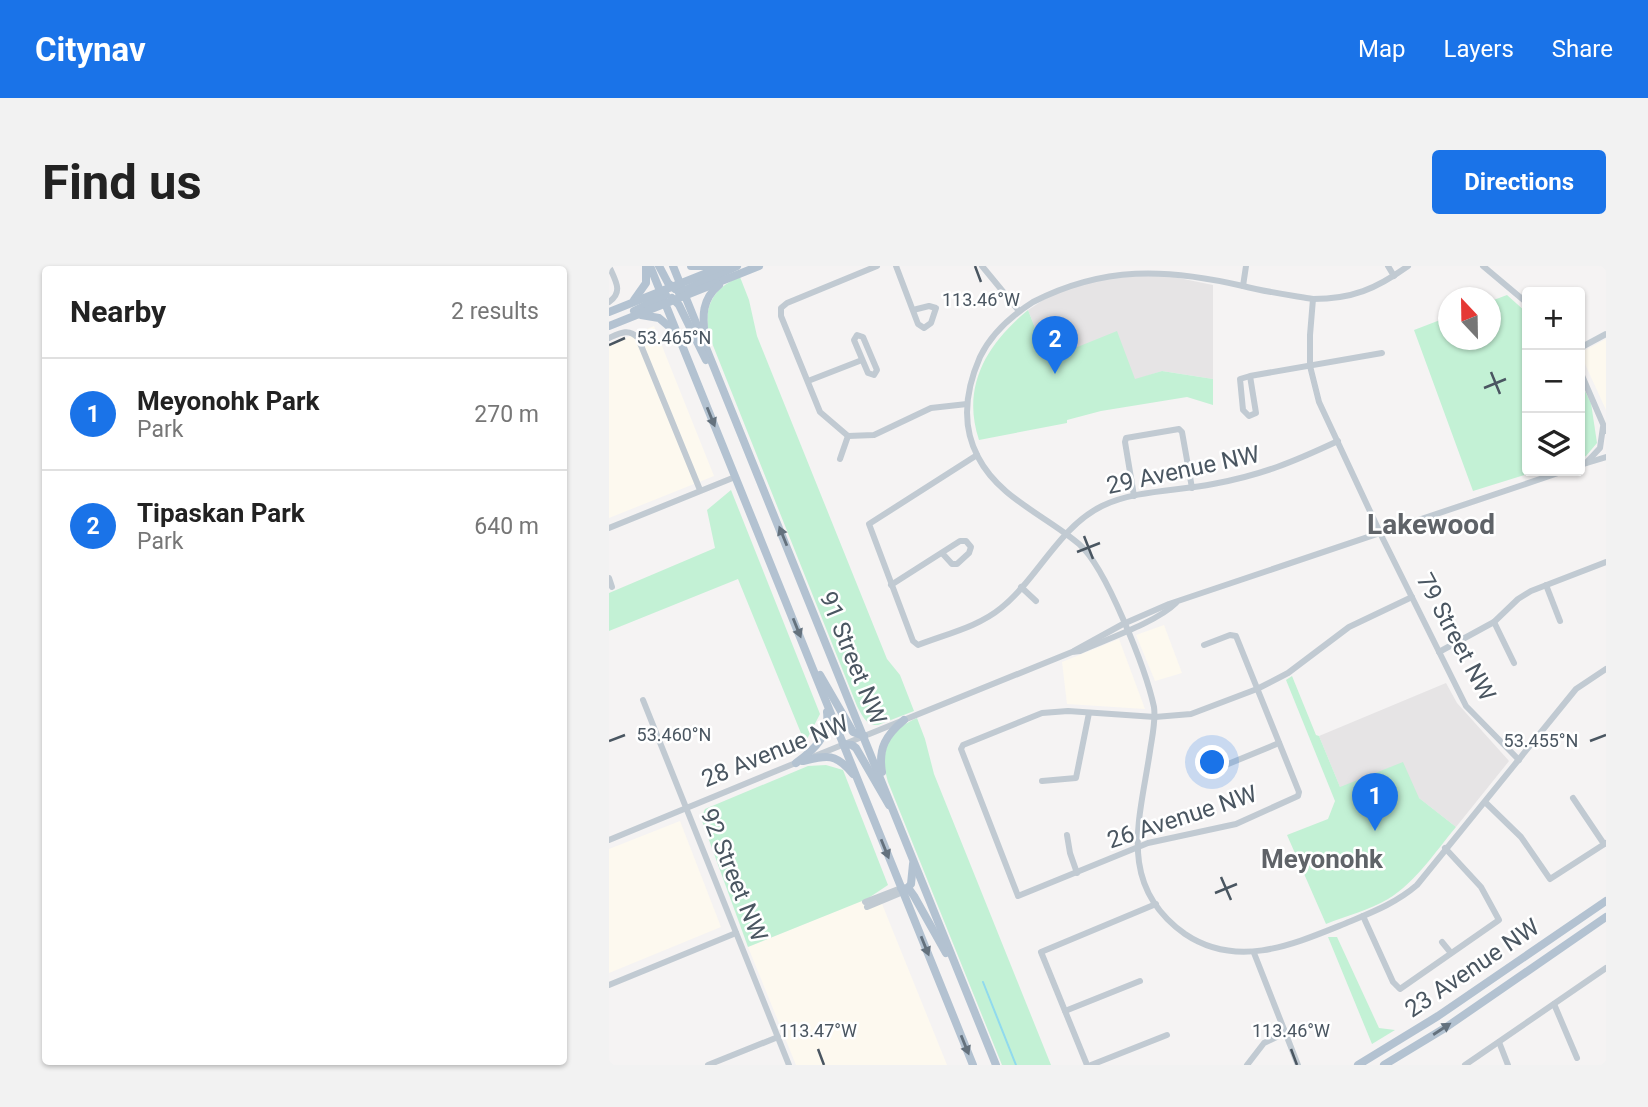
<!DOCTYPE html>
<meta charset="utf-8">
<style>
:root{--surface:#fff;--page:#f2f2f2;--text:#222;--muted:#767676;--line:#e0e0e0;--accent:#1a73e8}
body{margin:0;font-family:Roboto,sans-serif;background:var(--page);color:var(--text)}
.controls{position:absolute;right:21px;top:21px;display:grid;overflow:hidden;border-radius:7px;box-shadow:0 2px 5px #0004}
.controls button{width:63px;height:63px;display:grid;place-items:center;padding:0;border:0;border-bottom:2px solid var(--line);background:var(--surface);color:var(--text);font:35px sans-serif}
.compass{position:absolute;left:829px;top:21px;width:63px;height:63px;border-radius:50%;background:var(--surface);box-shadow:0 2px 5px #0004;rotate:338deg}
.you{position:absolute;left:604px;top:497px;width:24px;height:24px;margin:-18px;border:5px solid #fff;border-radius:50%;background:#1a73e8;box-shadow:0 0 0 10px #1a73e833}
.badge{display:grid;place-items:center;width:46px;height:46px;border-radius:50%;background:var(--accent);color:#fff;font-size:23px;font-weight:700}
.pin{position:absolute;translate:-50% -58px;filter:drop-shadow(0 2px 4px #0008)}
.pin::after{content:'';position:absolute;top:37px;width:24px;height:21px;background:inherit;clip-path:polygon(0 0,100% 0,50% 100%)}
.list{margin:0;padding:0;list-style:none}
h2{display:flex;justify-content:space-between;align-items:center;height:91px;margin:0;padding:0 28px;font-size:30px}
h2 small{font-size:23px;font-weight:400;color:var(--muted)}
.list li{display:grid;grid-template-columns:46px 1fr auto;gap:21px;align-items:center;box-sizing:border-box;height:112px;padding:0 28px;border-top:2px solid var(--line)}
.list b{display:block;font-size:26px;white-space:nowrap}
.list p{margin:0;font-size:23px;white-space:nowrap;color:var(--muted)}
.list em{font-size:23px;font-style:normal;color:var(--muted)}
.icon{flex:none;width:38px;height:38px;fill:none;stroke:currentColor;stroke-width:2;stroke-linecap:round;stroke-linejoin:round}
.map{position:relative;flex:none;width:997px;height:799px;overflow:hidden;border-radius:7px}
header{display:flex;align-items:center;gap:42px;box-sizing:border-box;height:98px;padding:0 35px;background:var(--accent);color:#fff}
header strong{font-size:33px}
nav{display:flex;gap:38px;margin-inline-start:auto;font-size:24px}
.intro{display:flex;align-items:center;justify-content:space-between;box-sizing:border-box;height:168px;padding:0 42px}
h1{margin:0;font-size:49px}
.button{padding:18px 32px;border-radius:7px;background:var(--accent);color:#fff;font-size:24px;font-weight:700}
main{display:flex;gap:42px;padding:0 42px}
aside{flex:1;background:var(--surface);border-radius:7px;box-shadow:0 2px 5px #0004}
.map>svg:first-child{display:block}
.commercial{fill:#fdf9ef}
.education{fill:#e6e4e5}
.green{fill:#c3f1d5}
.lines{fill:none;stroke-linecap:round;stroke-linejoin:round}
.stream{stroke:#90daee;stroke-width:2}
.minor{stroke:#c1cad2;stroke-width:6}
.major{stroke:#b3c2d1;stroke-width:8}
.oneway{fill:#64717d}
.ticks{fill:none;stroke:#4a5661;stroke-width:2.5}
.labels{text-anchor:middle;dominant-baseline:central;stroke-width:5;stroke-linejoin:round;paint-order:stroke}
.street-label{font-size:24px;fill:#4a5661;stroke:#fff}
.neighbourhood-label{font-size:26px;font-weight:bold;fill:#5f6368;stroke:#fff}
.quarter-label{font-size:28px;font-weight:bold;fill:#5f6368;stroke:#fff}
.ticks-label{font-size:18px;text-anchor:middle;fill:#4a5661;stroke:#fff;stroke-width:5;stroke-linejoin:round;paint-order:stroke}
</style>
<header>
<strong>Citynav</strong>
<nav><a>Map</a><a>Layers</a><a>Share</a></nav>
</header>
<div class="intro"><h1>Find us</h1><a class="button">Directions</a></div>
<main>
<aside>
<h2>Nearby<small>2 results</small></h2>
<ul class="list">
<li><span class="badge">1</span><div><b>Meyonohk Park</b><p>Park</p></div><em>270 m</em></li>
<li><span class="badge">2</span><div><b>Tipaskan Park</b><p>Park</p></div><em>640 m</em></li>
</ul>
</aside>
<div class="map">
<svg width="997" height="799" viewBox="0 0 997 799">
<rect width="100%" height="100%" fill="#f5f3f3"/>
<!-- commercial -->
<g class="commercial">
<polygon points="45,60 105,210 0,252 0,79"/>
<polygon points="997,73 997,144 971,87"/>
<polygon points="555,359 573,407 546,415 527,369"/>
<polygon points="510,373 536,443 458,438 453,396"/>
<polygon points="71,555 112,661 0,707 0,583"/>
<polygon points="269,628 338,799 187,799 139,681"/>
</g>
<!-- education -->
<g class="education">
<polygon points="497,9 555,9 604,19 604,113 553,105 526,114 433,80 419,44 442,29"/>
<polygon points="837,417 848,437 900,495 847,561 810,532 731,521 710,470"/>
</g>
<!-- green -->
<g class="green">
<path d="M 131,11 L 140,34 L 148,70 L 278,393 L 291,409 L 305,445 L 269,459 C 257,460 253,449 248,440 L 101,72 C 93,43 103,22 131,11 Z"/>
<polygon points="898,29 918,47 918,205 928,205 864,225 805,64 839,51 839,74 881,74 882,35"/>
<path d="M 419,44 L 433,80 L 450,74 L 456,86 L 508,65 L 526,113 L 553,105 L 604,113 L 604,139 L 578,131 L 492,145 L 458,154 L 458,157 L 370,174 C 352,120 378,78 419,44 Z"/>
<polygon points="971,115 982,137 988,177 977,190 971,192"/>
<polygon points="122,224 211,448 196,477 129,313 0,365 0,327 106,282 98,244"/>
<path d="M 683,410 L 707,469 L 710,470 L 731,521 L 794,496 L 810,532 L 847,561 C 826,586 807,616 779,633 C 760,644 737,650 717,658 L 678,569 L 719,553 L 726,535 L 677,414 Z"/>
<path d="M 308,452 L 316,473 L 325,508 L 442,799 L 393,799 L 279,516 C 270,486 279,464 308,452 Z"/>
<polygon points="217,499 234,504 279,619 258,633 139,681 92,552 96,543 199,500"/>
<polygon points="719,671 728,671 770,762 786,764 763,778"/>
</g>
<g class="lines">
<!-- stream -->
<polyline class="stream" points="374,716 407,799"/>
<!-- minor -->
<g class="minor">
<polyline points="268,0 178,37 172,42 172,50 211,146 239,170 265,169 322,142 358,138"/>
<polyline points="287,0 309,58 315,62 322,57 327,42 320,40 304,44"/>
<polyline points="373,0 410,45"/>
<polyline points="779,0 785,10"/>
<path d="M 799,0 C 767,23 743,33 704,33 C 680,29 657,26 634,20 C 557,2 494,0 424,36 C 402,50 382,68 371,91 C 357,123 352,159 369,191 C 390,232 436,249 470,278 C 497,301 537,404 545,441 C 547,455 543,471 541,485 C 531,553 507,619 576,668 C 628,703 683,679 735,658 C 761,647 786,638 808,619 L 967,423 L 997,403"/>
<polyline points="874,0 918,37"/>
<polyline points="634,20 637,0"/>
<polyline points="704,33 701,69 701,100 710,136 774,273 857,440 910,494"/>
<path d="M 0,36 C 15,26 6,14 0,0"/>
<polygon points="248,69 254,71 268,104 265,109 259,107 245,74"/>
<path d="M 0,72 C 11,67 20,62 29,72 L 91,224"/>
<polyline points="971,82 997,68"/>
<polyline points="971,105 997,165"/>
<polyline points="641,110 647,147 640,150 634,144 631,113 641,110 773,87"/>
<polyline points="199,115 253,94"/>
<path d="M 368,189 L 260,258 L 304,375 L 309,379 C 337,368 369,361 392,342 C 429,312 450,261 493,240 C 526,224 568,225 604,218 C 653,209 684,196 729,175"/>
<polyline points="231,193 239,170"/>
<polyline points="977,197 991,182 994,161"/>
<polyline points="971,199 997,191"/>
<polyline points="525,230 516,176 517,172 570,163 573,166 583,222"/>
<polyline points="0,262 126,211"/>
<polyline points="0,312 3,321"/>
<polyline points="282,319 351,275 357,275 362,281 360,287 348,298 343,298 333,287"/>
<polyline points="937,319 951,355"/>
<polyline points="412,321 427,335"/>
<polyline points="885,356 905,397"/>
<polyline points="595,379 621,369 627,370 690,526 689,530 627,558 539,577 409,630 352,483 354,479 433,447 459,445 546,451 582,448 648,423 679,407 740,361 803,331"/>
<polyline points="465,385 514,358 560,338 955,205"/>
<polyline points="830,386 885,356 909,333 922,325 997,296"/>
<polyline points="34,434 180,799"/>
<path d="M 206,490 L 463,386 L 471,385 C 498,373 548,356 567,337"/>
<polyline points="607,503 670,477"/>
<polyline points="433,515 467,512 480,447"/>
<polyline points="964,532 995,578"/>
<polyline points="876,536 912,571 941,613 997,577"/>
<polyline points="458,569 461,587 468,607"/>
<polyline points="0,574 189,496"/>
<polyline points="256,636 292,622"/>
<polyline points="258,641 294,626"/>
<polyline points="754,650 784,716 791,723 890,654 872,621 836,582"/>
<polyline points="833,676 842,687"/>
<polyline points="645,687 689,799"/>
<polyline points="0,719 127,667"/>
<polyline points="945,738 968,792"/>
<polyline points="456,745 531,715"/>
<polyline points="890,776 899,799"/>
<polyline points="99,799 169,771"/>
<polyline points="478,799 432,686 547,638"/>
<polyline points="482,799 558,769"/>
<polyline points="638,799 655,777 676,767"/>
<polyline points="856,799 997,702"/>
</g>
<!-- major -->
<g class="major">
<polyline points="41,0 364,799"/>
<polyline points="50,0 59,17 66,23"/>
<polyline points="64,0 387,799"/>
<polyline points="82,0 106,0"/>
<polyline points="70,27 128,0"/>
<polyline points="63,32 70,39 97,94"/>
<polyline points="25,34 37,17 37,0"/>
<polyline points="25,45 57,29"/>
<polyline points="0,46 115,0"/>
<polyline points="32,49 50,52 63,63"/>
<polyline points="0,60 150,0"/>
<path d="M 96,70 C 93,50 93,33 110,19"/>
<polyline points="211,409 244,466 255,470"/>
<polyline points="234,478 243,479 247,482 280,539"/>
<path d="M 194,495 C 218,489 227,487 244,508"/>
<path d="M 187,497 C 205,484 221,469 218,446"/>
<path d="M 273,506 C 269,482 277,469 295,454"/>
<polyline points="292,622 300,623 305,630 337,687"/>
<polyline points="296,625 302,618 304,598"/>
<polyline points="749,799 829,750 997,635"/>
<polyline points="775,799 836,762 997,651"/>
</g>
</g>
<!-- one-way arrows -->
<defs><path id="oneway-solid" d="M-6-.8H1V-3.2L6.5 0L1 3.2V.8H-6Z" transform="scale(1.75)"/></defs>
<g class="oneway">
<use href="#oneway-solid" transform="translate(102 151) rotate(68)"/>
<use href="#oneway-solid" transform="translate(174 270) rotate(-112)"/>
<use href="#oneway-solid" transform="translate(188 362) rotate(68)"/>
<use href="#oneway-solid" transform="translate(276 583) rotate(68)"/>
<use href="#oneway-solid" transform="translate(316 680) rotate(68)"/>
<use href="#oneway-solid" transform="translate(833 763) rotate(-33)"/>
<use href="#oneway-solid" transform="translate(356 779) rotate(68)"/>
</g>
<!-- ticks -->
<path class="ticks" d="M 366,0 L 372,16M 0,79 L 16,72M 882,106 L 891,128M 875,122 L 897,113M 475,270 L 484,293M 468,286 L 491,277M 0,475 L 16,469M 981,475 L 997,469M 612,611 L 622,634M 606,627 L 628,618M 209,783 L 215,799M 682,783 L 688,799"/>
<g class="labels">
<!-- street labels -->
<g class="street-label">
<text transform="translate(574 204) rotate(-12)">29 Avenue NW</text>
<text transform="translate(847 371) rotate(62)">79 Street NW</text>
<text transform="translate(244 392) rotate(68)">91 Street NW</text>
<text transform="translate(166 485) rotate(-22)">28 Avenue NW</text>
<text transform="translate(573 551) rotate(-18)">26 Avenue NW</text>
<text transform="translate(125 609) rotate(68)">92 Street NW</text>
<text transform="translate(863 702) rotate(-34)">23 Avenue NW</text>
</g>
<!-- neighbourhood labels -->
<g class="neighbourhood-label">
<text x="713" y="593">Meyonohk</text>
</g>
<!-- quarter labels -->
<g class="quarter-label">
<text x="822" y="258">Lakewood</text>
</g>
</g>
<g class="ticks-label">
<text x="372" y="40">113.46°W</text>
<text x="65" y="78">53.465°N</text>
<text x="65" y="475">53.460°N</text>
<text x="932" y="481">53.455°N</text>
<text x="209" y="771">113.47°W</text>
<text x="682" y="771">113.46°W</text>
</g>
</svg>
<div class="controls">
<button>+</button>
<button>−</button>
<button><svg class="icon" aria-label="layers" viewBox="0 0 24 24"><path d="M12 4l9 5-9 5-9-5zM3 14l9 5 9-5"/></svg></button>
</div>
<svg class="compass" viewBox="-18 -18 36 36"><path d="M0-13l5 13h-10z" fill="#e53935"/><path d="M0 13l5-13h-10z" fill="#767676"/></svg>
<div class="you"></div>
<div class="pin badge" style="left:766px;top:565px">1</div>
<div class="pin badge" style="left:446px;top:108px">2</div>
</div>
</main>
